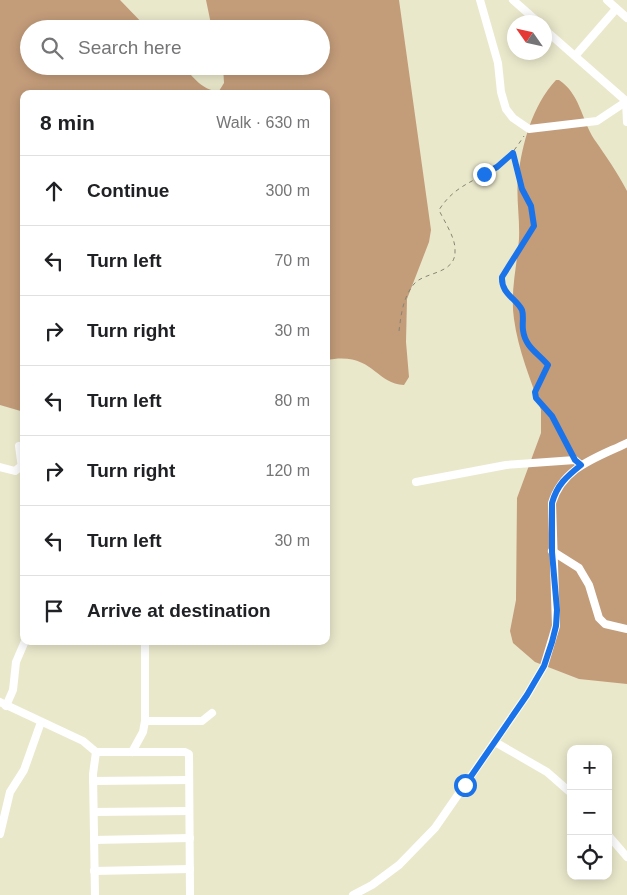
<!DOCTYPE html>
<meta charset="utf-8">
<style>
:root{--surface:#fff;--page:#f2f2f2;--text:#202124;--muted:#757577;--line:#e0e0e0}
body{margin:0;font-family:Arial,sans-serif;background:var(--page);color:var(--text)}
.controls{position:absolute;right:15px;bottom:15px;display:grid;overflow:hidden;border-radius:10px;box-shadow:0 2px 12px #0003}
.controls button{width:45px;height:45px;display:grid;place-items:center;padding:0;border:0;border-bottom:1px solid var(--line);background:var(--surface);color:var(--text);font:25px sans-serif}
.compass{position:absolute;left:507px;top:15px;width:45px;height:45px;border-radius:50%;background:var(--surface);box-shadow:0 2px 12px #0003;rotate:304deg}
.stop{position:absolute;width:15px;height:15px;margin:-11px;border:4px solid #1a73e8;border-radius:50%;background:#fff}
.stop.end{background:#1a73e8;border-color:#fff;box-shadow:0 1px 5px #0008}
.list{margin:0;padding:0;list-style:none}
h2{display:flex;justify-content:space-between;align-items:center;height:65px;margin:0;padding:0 20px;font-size:21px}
h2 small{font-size:16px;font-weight:400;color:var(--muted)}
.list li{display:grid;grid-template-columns:32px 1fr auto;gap:15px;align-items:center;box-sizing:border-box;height:70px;padding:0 20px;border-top:1px solid var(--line)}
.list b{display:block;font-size:19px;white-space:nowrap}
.list em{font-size:16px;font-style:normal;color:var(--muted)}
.icon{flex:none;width:28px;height:28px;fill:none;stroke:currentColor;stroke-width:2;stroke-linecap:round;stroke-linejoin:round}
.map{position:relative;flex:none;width:627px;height:895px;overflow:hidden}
.search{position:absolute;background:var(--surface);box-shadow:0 2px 12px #0003;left:20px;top:20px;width:310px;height:55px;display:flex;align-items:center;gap:12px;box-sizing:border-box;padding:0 18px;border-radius:28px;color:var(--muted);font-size:19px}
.panel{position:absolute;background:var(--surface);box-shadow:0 2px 12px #0003;left:20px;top:90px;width:310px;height:555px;border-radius:10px}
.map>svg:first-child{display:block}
.forest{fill:#c39c7a}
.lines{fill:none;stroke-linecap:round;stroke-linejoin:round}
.path{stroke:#878571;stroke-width:1;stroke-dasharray:4 4;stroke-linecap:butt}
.minor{stroke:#fff;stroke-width:8}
.route{stroke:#1a73e8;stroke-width:6}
</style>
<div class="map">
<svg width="627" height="895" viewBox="0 0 627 895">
<rect width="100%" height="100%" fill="#eae8cb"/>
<!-- forest -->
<g class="forest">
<path d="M 0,0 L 120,0 L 148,29 L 29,29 L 29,66 L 183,66 C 193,77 203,91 219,91 L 224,83 L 223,66 L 321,66 L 321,29 L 212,29 L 206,0 L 399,0 L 431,230 L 429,242 L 407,299 L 406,342 L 409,377 L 404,385 C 374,383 373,351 326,360 L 326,94 L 24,94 L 24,412 L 0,405 Z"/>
<path d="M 556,80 L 559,80 C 580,94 581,118 594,139 C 606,156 617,172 627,191 L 627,684 L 579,679 L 535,662 L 513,643 L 510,631 L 516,600 L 517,498 L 541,433 L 541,410 C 531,380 518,350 514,319 C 510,292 517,266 519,239 C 520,219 516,198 518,178 C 522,144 532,106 556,80 Z"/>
</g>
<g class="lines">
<!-- path -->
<g class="path">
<path d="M 513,153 L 522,189 L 531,206 L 533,226 L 502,277 C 501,294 516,298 522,310 C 524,316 522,324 523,330 C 525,347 538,353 548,365 L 535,392 L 536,398 L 552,416 L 571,451"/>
<path d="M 399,331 C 401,315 403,297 414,284 C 425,271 457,275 455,249 C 455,237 444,221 439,210 C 454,186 473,182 496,168 C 508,160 516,148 524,136"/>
</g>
<!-- minor -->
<g class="minor">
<polyline points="480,0 498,63 501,92 506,109 513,118 529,129 597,121 627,101"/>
<polyline points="513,0 538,22"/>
<polyline points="607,0 627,18"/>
<polyline points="544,29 626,101 627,122"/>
<polyline points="575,56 616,9"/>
<polyline points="19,446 22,468"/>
<polyline points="0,467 15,471 24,464"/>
<polyline points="416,482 506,465 575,460 581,465"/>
<polyline points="552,551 579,568 589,585 599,618 605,624 627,629"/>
<polyline points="0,702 83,741 96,752 185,752 189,754 190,895"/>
<polyline points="6,706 13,690 16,662 25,641"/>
<polyline points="145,721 202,721 212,713"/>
<polyline points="495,742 547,772 571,793"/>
<polyline points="132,752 143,732 145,721 145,641"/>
<polyline points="93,781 189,780"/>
<polyline points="94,812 189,811"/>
<polyline points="0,834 10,792 24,770 41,722"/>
<polyline points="608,835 627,857"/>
<polyline points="94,840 190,838"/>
<polyline points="94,871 190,869"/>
<polyline points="95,895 93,774 96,752"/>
<path d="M 353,895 L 372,885 L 399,865 L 435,828 L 527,695 L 544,666 L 556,626 L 552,503 C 563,467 596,458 627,443"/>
</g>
</g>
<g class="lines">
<!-- route -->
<path class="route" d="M 465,785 L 527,695 L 544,666 L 552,642 L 556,626 L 557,610 L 552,552 L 552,503 C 557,485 566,477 581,465 L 575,460 L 552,416 L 536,398 L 535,392 L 548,365 C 538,353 525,347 523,330 C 522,324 524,316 522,310 C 516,298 501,294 502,277 L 534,226 L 531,206 L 522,189 L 513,153 L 497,167 L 484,174"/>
</g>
</svg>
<div class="controls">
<button>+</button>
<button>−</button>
<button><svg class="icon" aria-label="locate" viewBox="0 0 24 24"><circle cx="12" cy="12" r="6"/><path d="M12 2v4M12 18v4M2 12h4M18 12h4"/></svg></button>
</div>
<svg class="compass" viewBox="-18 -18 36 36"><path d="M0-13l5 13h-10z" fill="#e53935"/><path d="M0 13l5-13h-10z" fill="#757577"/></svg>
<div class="stop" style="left:465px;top:785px"></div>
<div class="stop end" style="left:484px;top:174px"></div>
<div class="search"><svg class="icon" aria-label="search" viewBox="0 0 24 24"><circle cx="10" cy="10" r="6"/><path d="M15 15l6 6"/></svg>Search here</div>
<section class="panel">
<h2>8 min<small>Walk · 630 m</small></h2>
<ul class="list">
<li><svg class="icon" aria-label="ahead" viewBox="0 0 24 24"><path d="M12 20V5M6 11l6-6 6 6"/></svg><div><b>Continue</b></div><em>300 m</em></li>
<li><svg class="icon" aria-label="left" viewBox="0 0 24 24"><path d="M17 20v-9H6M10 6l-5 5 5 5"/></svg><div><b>Turn left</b></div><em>70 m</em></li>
<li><svg class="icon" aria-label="right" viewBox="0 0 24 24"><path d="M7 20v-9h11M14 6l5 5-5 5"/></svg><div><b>Turn right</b></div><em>30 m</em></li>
<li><svg class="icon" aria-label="left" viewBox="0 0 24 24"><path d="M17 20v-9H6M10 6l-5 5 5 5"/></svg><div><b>Turn left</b></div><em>80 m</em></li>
<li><svg class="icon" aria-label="right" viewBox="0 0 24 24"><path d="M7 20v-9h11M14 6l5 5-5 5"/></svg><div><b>Turn right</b></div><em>120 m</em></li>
<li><svg class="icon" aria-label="left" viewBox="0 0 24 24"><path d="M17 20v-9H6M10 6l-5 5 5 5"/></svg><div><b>Turn left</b></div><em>30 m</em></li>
<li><svg class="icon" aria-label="arrive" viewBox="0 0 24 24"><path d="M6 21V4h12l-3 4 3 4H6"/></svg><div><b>Arrive at destination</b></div></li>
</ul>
</section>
</div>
